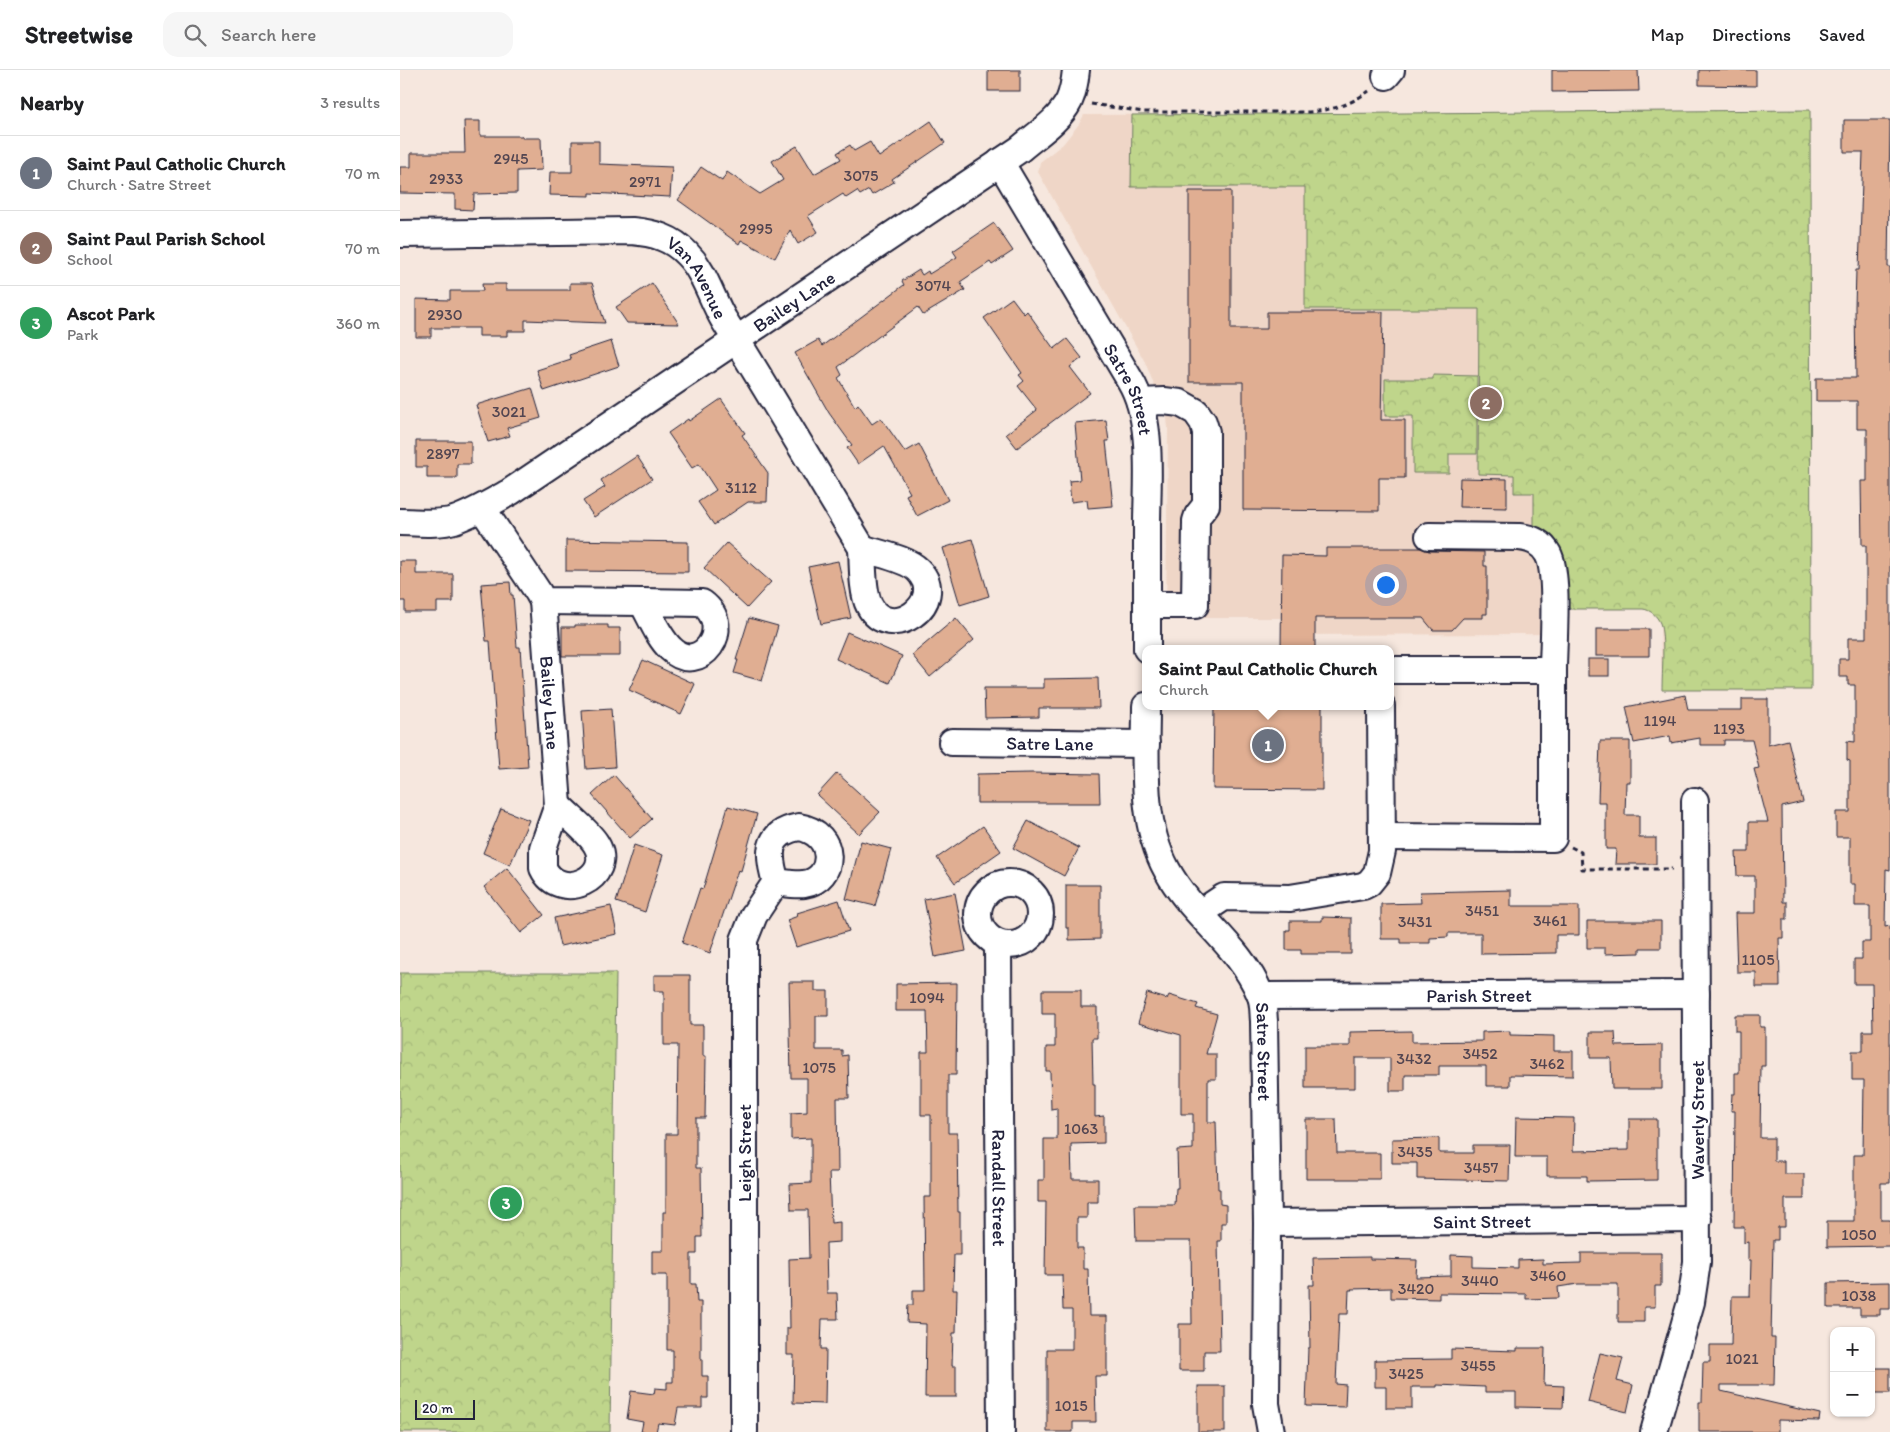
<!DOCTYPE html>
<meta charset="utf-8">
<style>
:root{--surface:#fff;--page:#f6f6f6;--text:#202124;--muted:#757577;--line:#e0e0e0;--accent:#2563eb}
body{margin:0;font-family:Itim,sans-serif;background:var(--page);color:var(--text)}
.controls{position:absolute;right:15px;bottom:15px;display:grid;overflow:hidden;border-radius:10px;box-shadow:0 1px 4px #0004}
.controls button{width:45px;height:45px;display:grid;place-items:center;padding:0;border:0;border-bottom:1px solid var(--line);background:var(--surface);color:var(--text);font:25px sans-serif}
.scale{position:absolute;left:15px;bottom:12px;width:60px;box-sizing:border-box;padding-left:5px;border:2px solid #22223b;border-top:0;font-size:14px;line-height:18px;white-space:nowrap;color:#22223b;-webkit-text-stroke:4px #fff;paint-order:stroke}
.you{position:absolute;left:985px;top:514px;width:18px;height:18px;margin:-12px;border:4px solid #fff;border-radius:50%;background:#1a73e8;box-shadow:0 0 0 8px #1a73e833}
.badge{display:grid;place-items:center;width:32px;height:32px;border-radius:50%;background:var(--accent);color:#fff;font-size:16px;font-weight:700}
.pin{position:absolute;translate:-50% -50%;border:2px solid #fff;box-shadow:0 1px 5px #0006}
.popup{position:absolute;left:742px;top:575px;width:252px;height:65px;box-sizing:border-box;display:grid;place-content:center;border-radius:10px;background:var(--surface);filter:drop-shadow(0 1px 4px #0005);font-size:16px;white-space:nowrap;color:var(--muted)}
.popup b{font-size:19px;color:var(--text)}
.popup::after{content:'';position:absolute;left:50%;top:100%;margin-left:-10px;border:10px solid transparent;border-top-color:var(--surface)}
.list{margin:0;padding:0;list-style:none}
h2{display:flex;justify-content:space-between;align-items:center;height:65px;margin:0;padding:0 20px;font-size:21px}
h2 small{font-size:16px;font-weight:400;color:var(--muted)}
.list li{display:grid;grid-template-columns:32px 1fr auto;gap:15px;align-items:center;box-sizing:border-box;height:75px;padding:0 20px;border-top:1px solid var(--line)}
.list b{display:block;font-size:19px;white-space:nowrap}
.list p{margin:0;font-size:16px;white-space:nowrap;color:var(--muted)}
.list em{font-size:16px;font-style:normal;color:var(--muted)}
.icon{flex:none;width:28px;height:28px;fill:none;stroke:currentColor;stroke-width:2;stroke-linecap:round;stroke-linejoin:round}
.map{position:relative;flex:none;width:1490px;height:1362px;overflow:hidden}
header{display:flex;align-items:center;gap:30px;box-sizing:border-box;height:70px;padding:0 25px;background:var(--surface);border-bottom:1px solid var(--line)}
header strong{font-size:24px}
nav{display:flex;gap:28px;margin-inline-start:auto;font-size:18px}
.search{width:350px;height:45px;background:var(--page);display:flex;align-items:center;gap:12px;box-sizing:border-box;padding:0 18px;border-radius:15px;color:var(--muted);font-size:19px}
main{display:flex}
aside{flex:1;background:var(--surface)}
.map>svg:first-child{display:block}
.built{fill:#efd6c7}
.forest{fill:url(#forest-crowns);stroke:#707c63}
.building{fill:#e0ae92;stroke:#22223b}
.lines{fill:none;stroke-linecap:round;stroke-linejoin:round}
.minor-casing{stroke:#22223b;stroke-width:30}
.path{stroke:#22223b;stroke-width:3;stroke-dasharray:5 4;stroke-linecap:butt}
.minor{stroke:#fff;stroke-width:26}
.labels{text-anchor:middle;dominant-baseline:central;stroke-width:4;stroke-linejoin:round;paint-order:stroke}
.number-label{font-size:16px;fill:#524551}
.street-label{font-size:19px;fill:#22223b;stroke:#fff}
</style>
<header>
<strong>Streetwise</strong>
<div class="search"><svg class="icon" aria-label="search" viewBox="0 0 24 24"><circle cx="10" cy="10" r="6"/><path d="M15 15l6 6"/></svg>Search here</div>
<nav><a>Map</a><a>Directions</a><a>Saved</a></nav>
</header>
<main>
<aside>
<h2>Nearby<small>3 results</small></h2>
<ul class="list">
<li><span class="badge" style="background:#6b7280">1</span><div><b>Saint Paul Catholic Church</b><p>Church · Satre Street</p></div><em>70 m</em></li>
<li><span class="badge" style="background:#8d6e63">2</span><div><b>Saint Paul Parish School</b><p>School</p></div><em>70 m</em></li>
<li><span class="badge" style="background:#2e9e5b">3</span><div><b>Ascot Park</b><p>Park</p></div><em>360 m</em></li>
</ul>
</aside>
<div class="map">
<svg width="1490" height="1362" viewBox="0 0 1490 1362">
<defs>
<pattern id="forest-crowns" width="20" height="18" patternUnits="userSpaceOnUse" patternTransform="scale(1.25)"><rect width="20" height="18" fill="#bfd58b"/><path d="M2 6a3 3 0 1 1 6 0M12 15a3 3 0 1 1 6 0" fill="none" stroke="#a4b779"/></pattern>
</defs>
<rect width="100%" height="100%" fill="#f6e7de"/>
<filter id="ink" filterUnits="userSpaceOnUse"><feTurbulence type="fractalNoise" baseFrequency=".02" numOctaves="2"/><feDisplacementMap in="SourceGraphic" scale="10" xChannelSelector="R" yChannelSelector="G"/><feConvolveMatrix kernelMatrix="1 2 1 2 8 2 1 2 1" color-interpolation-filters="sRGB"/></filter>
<g filter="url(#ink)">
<!-- built -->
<polygon class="built" points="1410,40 1411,620 1262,620 1260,554 1255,544 1243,539 1164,539 1164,564 881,565 881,548 766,548 768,359 767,348 745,292 638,102 640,92 663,74 679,54 684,45"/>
<!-- forest -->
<g class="forest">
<path d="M 1410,40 L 1411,620 L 1262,620 C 1262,604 1265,567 1260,553 C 1257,546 1251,540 1243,539 L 1164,539 L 1134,457 L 1134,423 L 1114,423 L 1114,405 L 1078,404 L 1079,239 L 905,239 L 905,117 L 731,117 L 732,45 Z"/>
<polygon points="1033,305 1077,306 1077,384 1049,384 1049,403 1013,403 1013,346 985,346 985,309 1033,309"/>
<polygon points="0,903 216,903 210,1362 0,1362"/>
</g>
<!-- building -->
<g class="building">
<rect x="588" y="0" width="32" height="21"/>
<polygon points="1152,0 1238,0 1239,21 1152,22"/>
<polygon points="1299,0 1356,0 1356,16 1299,15"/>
<polygon points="1444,50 1490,50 1488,197 1490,197 1490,800 1486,799 1485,857 1490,856 1490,1113 1481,1113 1481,1150 1490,1150 1490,1176 1427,1177 1427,1151 1454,1151 1454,1085 1463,1085 1464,1010 1452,1010 1452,981 1463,981 1463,961 1473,961 1472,914 1454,914 1454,889 1462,889 1462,872 1470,872 1470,836 1455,836 1455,814 1450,814 1450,767 1436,767 1436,742 1450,742 1450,691 1447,690 1447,671 1455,672 1455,615 1448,615 1448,607 1439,607 1439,589 1448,589 1448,568 1466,568 1466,475 1462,475 1461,411 1467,411 1467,359 1457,359 1457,331 1416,331 1416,308 1456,308 1455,237 1456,200 1459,200 1463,82 1444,82"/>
<polygon points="64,51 80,51 80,66 122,66 122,68 141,68 142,100 117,101 117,123 74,124 73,140 55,139 55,124 0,123 0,97 11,97 11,83 65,83"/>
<polygon points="531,51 545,73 492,109 494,112 472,125 469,120 460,125 457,121 446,128 443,124 408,146 418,162 398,174 390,160 375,188 341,170 339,174 278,130 301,97 322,111 327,102 360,124 383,110 372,91 397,76 414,104 441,89 437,83 450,75 454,81 470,72 479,87"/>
<polygon points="172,71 199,71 199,94 272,97 270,127 190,123 190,126 149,125 150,102 172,102"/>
<polygon points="789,121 831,121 831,259 867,259 867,242 983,242 981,350 1005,350 1005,408 979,408 979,441 843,440 843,312 789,312"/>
<polygon points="594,153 613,181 592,195 590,192 560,212 565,220 523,245 518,237 438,297 442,305 438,308 455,337 458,334 472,354 481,348 505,382 519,374 548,430 517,446 506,425 510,423 484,376 458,394 447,378 452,375 429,343 395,283 418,270 422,276 504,215 502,211 519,200 522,205 528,201 529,204 557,187 553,181"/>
<polygon points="170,213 192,213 205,253 125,250 125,261 107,261 107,266 79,266 79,258 31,258 31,267 16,267 16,229 50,230 50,221 83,221 82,214 106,214 106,220 170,220"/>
<polygon points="252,213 279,254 227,253 216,237"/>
<polygon points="612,228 624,244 627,241 654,279 667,269 682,288 670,297 690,323 617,378 606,364 637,340 618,316 624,311 619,305 622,303 584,248"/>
<polygon points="211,271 219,296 144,321 137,300 171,289 169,285"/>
<polygon points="132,318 141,348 107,358 110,366 88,372 76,335"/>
<polygon points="321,329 345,363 342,365 368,403 367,432 348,432 314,455 298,432 316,420 299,394 292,398 268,363 288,349 289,351"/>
<polygon points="706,350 709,371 706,371 713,436 688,438 687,430 671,432 669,411 680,410 675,353"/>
<polygon points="16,371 71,371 71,394 57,394 57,408 27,408 27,397 16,397"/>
<polygon points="237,386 252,409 194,447 183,431 205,417 201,410"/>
<polygon points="1060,408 1107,409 1107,438 1059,437"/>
<polygon points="572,469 589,526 560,535 543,478"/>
<polygon points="166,470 288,472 288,502 166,501"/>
<polygon points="327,473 371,512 347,538 304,498"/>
<polygon points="926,478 1021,478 1029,481 1084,482 1084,496 1087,496 1087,544 1083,544 1083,548 1063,548 1052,560 1033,560 1023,548 915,548 915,579 881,579 882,485 926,486"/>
<polygon points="0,491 16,491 16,504 53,504 53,532 37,532 37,542 5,542 5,531 0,531"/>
<polygon points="438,491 451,548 421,554 408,497"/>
<polygon points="110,512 111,525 113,525 117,577 120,577 128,697 99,699 90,571 86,571 81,514"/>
<polygon points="349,548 378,556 362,611 334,603 338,590 336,590"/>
<polygon points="556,548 574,570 530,607 512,585"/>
<polygon points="175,555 208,555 208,558 220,558 220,586 162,586 162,557 175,557"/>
<rect x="1196" y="559" width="53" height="27"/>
<polygon points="447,562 502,586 490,613 436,589"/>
<rect x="1188" y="589" width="21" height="17"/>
<polygon points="243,590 295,614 281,644 229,620"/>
<polygon points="698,608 699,638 639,638 639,647 585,648 584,618 644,618 644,609"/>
<polygon points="1285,625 1288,640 1342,640 1342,629 1368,629 1368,675 1388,670 1403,732 1382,737 1383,832 1387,832 1387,849 1383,849 1383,868 1379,868 1380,917 1356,917 1356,902 1337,902 1335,843 1355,843 1355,806 1337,806 1336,782 1349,782 1349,752 1368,752 1354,699 1359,698 1352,670 1324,670 1324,675 1300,675 1300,668 1271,673 1270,666 1234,673 1226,637"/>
<polygon points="814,636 922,636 922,720 813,719"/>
<polygon points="211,639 215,697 186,699 182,641"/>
<polygon points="1200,671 1230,671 1230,712 1226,712 1225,745 1239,745 1239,768 1256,768 1256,794 1215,794 1216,779 1206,779 1206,732 1198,732"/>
<polygon points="437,703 480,742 459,764 417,725"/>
<polygon points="632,703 699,704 700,733 577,733 577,704"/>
<polygon points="214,705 252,749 230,768 192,725"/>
<polygon points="328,736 357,744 341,801 338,800 310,883 282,873 300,818 303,819"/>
<polygon points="101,739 129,750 110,795 83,783"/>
<polygon points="628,751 679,778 664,806 613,778"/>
<polygon points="583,756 601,781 555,813 537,788"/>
<polygon points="461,771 491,779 475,836 446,829"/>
<polygon points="234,775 263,785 245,842 216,832"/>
<polygon points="107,798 144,845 121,863 84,817"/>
<polygon points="666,815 700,815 700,869 669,870 669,858 666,858"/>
<polygon points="1111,820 1111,836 1179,836 1179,865 1156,865 1156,883 1081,884 1081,863 1048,863 1048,867 1030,868 1030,873 1001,873 1001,869 981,869 981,834 1021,833 1020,822"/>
<polygon points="555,823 566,881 535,887 524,829"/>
<polygon points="439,830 449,861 396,877 387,850 398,846 397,843"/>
<polygon points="211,836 217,864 160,876 154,848"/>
<polygon points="922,847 951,848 951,884 901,884 901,880 886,880 886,860 890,860 890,851 922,851"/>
<polygon points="1187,851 1261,851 1261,878 1240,878 1240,883 1205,884 1205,878 1187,878"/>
<polygon points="254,905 290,905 290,955 303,955 303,986 306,986 305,1048 296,1048 296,1098 301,1098 302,1167 297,1167 297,1184 291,1184 291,1214 296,1214 297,1232 301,1232 301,1289 302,1289 302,1306 308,1306 308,1328 302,1328 302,1338 278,1338 275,1355 258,1353 256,1362 241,1362 243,1352 227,1349 231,1321 254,1324 255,1318 267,1319 267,1312 273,1312 273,1280 267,1280 267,1205 252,1205 252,1181 263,1181 263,1142 266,1142 266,1064 277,1064 278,975 264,975 264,921 254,921"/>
<polygon points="389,912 415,912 415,921 428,921 428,946 416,946 416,980 442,980 442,986 448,985 449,1028 437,1028 438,1102 429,1102 431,1153 440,1152 440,1172 426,1173 427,1223 437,1223 438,1249 422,1249 421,1279 426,1279 425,1334 393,1333 394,1285 387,1285 387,1258 390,1258 389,1189 409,1188 408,1140 391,1140 390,1114 411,1113 411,1068 391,1069 391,1043 407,1042 407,1008 391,1008"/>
<polygon points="557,913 556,1005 548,1005 548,1063 557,1063 558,1142 560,1142 560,1185 554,1185 553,1220 557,1220 556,1263 553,1263 552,1296 556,1296 556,1327 525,1327 526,1254 507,1253 508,1235 513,1235 513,1220 525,1220 524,1127 531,1127 531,1045 521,1045 521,982 528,982 527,941 496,941 496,914"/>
<polygon points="642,920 681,920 681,937 697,937 697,968 692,968 693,1014 695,1014 695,1047 704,1046 704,1073 671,1074 672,1109 698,1109 698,1132 687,1132 687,1148 677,1148 677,1178 683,1178 683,1199 688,1199 689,1246 707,1246 707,1306 695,1306 696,1352 673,1352 673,1362 647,1362 647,1279 672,1279 672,1240 663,1240 662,1205 645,1205 646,1132 638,1132 638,1110 644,1110 644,1069 657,1069 657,1038 651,1039 650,1001 646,1001 646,977 655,977 655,944 642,944"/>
<polygon points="747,923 767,929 769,925 798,934 796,938 817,944 806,984 816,984 816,1009 808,1009 808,1052 816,1052 818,1119 820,1119 820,1134 826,1135 826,1153 821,1153 821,1171 818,1171 820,1281 804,1281 804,1301 779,1301 779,1254 792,1254 791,1171 736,1171 735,1135 775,1135 776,1118 778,1118 777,1080 793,1079 793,1044 781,1044 781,965 738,953"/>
<polygon points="1335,945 1360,945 1360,957 1365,957 1365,996 1361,996 1360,1068 1374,1068 1374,1091 1384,1091 1384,1104 1404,1104 1404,1129 1385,1129 1385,1157 1378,1157 1378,1170 1373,1170 1371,1268 1375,1268 1374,1315 1321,1315 1321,1321 1420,1344 1419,1351 1378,1350 1378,1362 1299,1362 1299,1332 1302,1332 1303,1292 1310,1292 1310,1275 1331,1275 1332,1226 1350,1226 1351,1190 1348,1190 1348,1172 1344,1173 1344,1157 1334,1157 1335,1041 1331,1041 1332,1024 1335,1024 1335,1003 1339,1003 1339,961 1335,961"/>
<polygon points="1012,961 1012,972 1082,971 1082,962 1110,961 1110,965 1154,966 1154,981 1173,981 1173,1006 1110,1005 1110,1016 1086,1016 1086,996 1039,996 1039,1005 1005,1005 1005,1021 990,1021 990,988 955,988 955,1018 905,1018 905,976 950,976 950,962"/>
<polygon points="1190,962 1215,962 1216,976 1262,975 1262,1019 1212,1019 1211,988 1190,988"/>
<polygon points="1116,1047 1174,1048 1173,1081 1229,1080 1229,1049 1257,1049 1257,1110 1187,1111 1187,1106 1147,1106 1147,1087 1115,1087"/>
<polygon points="906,1049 936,1049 937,1083 980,1083 980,1109 906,1109"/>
<polygon points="1039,1068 1039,1083 1073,1083 1073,1075 1110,1075 1109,1111 1017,1109 1017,1093 992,1093 992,1069"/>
<polygon points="1181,1183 1261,1183 1261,1216 1255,1216 1255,1237 1244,1237 1244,1252 1218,1252 1218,1214 1178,1214 1158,1217 1159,1228 1126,1229 1126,1224 1039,1223 1039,1229 991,1228 991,1218 951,1219 952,1220 949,1220 948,1244 939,1244 936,1314 946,1315 945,1337 906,1336 908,1278 910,1278 909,1215 914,1215 913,1188 970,1187 970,1189 1017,1190 1016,1207 1051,1206 1051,1185 1073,1186 1073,1197 1118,1198 1118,1190 1143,1189 1143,1194 1181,1193"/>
<polygon points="1490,1212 1490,1239 1480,1239 1480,1245 1460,1245 1460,1238 1428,1238 1428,1213"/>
<polygon points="1117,1278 1145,1278 1144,1315 1164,1316 1163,1338 1116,1337 1116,1322 1085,1322 1085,1317 1037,1315 1037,1317 1012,1317 1012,1338 986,1338 986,1317 975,1317 975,1290 1051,1289 1051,1279 1117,1281"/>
<polygon points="1200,1283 1223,1288 1217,1311 1233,1315 1227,1342 1188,1332"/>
<rect x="1471" y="1298" width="19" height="25"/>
<rect x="798" y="1316" width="27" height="46"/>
</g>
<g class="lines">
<defs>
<g id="minor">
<polyline points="986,6 991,0"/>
<path id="s1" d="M 600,92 L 730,310 C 754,350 747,411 747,456 C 747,497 747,538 747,579"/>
<path id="s2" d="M 0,164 L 232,161 C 254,163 272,168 287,184 C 305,202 311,228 324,250 C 371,325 416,402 462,478"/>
<polyline points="740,332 764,331 780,333 796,342 803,352 806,362 806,435 798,445 796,451 795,535 747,535"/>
<polyline points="82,438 138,522 143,531 242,532"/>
<path id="s3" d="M 0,452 C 17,452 38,455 54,450 C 74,443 92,432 110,422 L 620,79 C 636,65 659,51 669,31 C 673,22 675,10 676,0"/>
<path d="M 462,478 C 478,484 506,488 518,500 C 550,532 489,575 469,535 C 462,521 463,494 462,478 Z"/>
<path id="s4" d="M 143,531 L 158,735"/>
<path d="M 242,532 L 302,533 C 336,558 299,607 271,579 C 258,567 251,547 242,532 Z"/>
<path d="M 990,600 L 1153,600 C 1153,574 1159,504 1148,484 C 1142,473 1131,468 1119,467 L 1029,466"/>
<path id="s5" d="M 746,636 C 746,691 740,751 767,800 C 792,846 840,875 860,924 C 864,932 863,942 864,951 L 867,1153 L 866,1334 L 871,1362"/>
<path id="s6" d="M 552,672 L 746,674"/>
<path d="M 158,735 C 169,747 188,761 196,774 C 216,807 160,834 143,798 L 143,778 Z"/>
<path d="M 399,757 C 437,763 436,810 404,814 C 395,815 385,813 376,812 C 368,786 365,763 399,757 Z"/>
<polyline points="982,767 1153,768 1153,600"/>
<circle cx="609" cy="844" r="31"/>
<polyline points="800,843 824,827 890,828 963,816 969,813 977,803 982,781 981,636"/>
<path id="s7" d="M 598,874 L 601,1362"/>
<path id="s8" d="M 861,926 L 1296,924"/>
<path id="s9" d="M 867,1153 L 1298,1149"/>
<polyline points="344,1362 344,870 354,845 376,812"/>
<polyline points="1254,1362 1291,1232 1297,1192 1295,731"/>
</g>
</defs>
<!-- minor casing -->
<use href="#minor" class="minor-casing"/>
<!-- path -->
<g class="path">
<path d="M 691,34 L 744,42 L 909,42 C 932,40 950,35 969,21"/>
<polyline points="1171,777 1181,782 1182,799 1272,799"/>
</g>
<!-- minor -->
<use href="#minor" class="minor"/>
</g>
</g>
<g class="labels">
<!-- number labels -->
<g class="number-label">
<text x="111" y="88">2945</text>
<text x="461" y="105">3075</text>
<text x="46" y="108">2933</text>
<text x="245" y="111">2971</text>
<text x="356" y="158">2995</text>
<text x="533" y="215">3074</text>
<text x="45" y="244">2930</text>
<text x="109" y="341">3021</text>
<text x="43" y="383">2897</text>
<text x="341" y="417">3112</text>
<text x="1260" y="650">1194</text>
<text x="1329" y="658">1193</text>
<text x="1082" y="840">3451</text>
<text x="1150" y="850">3461</text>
<text x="1015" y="851">3431</text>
<text x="1358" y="889">1105</text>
<text x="527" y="927">1094</text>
<text x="1080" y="983">3452</text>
<text x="1014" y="988">3432</text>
<text x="1147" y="993">3462</text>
<text x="419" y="997">1075</text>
<text x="681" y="1058">1063</text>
<text x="1015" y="1081">3435</text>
<text x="1081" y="1097">3457</text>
<text x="1459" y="1164">1050</text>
<text x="1148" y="1205">3460</text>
<text x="1080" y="1210">3440</text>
<text x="1016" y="1218">3420</text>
<text x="1459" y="1225">1038</text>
<text x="1342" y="1288">1021</text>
<text x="1078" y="1295">3455</text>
<text x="1006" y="1303">3425</text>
<text x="671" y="1335">1015</text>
</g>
<!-- street labels -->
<g class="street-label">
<text stroke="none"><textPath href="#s2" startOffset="318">Van Avenue</textPath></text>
<text stroke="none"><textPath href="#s3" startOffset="459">Bailey Lane</textPath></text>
<text stroke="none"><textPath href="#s1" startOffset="262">Satre Street</textPath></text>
<text stroke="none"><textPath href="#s4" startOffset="102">Bailey Lane</textPath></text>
<text stroke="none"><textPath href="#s6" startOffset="98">Satre Lane</textPath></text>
<text stroke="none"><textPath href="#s8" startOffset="218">Parish Street</textPath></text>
<text stroke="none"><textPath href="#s5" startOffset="381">Satre Street</textPath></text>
<text transform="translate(1297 1050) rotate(-90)">Waverly Street</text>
<text transform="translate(344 1083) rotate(-90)">Leigh Street</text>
<text stroke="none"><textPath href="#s7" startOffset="244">Randall Street</textPath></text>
<text stroke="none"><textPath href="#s9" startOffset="215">Saint Street</textPath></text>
</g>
</g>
</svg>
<div class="controls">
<button>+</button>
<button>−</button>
</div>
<div class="scale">20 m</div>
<div class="you"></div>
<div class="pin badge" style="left:868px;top:675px;background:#6b7280">1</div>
<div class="popup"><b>Saint Paul Catholic Church</b>Church</div>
<div class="pin badge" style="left:1086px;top:333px;background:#8d6e63">2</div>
<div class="pin badge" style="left:106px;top:1133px;background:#2e9e5b">3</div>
</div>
</main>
